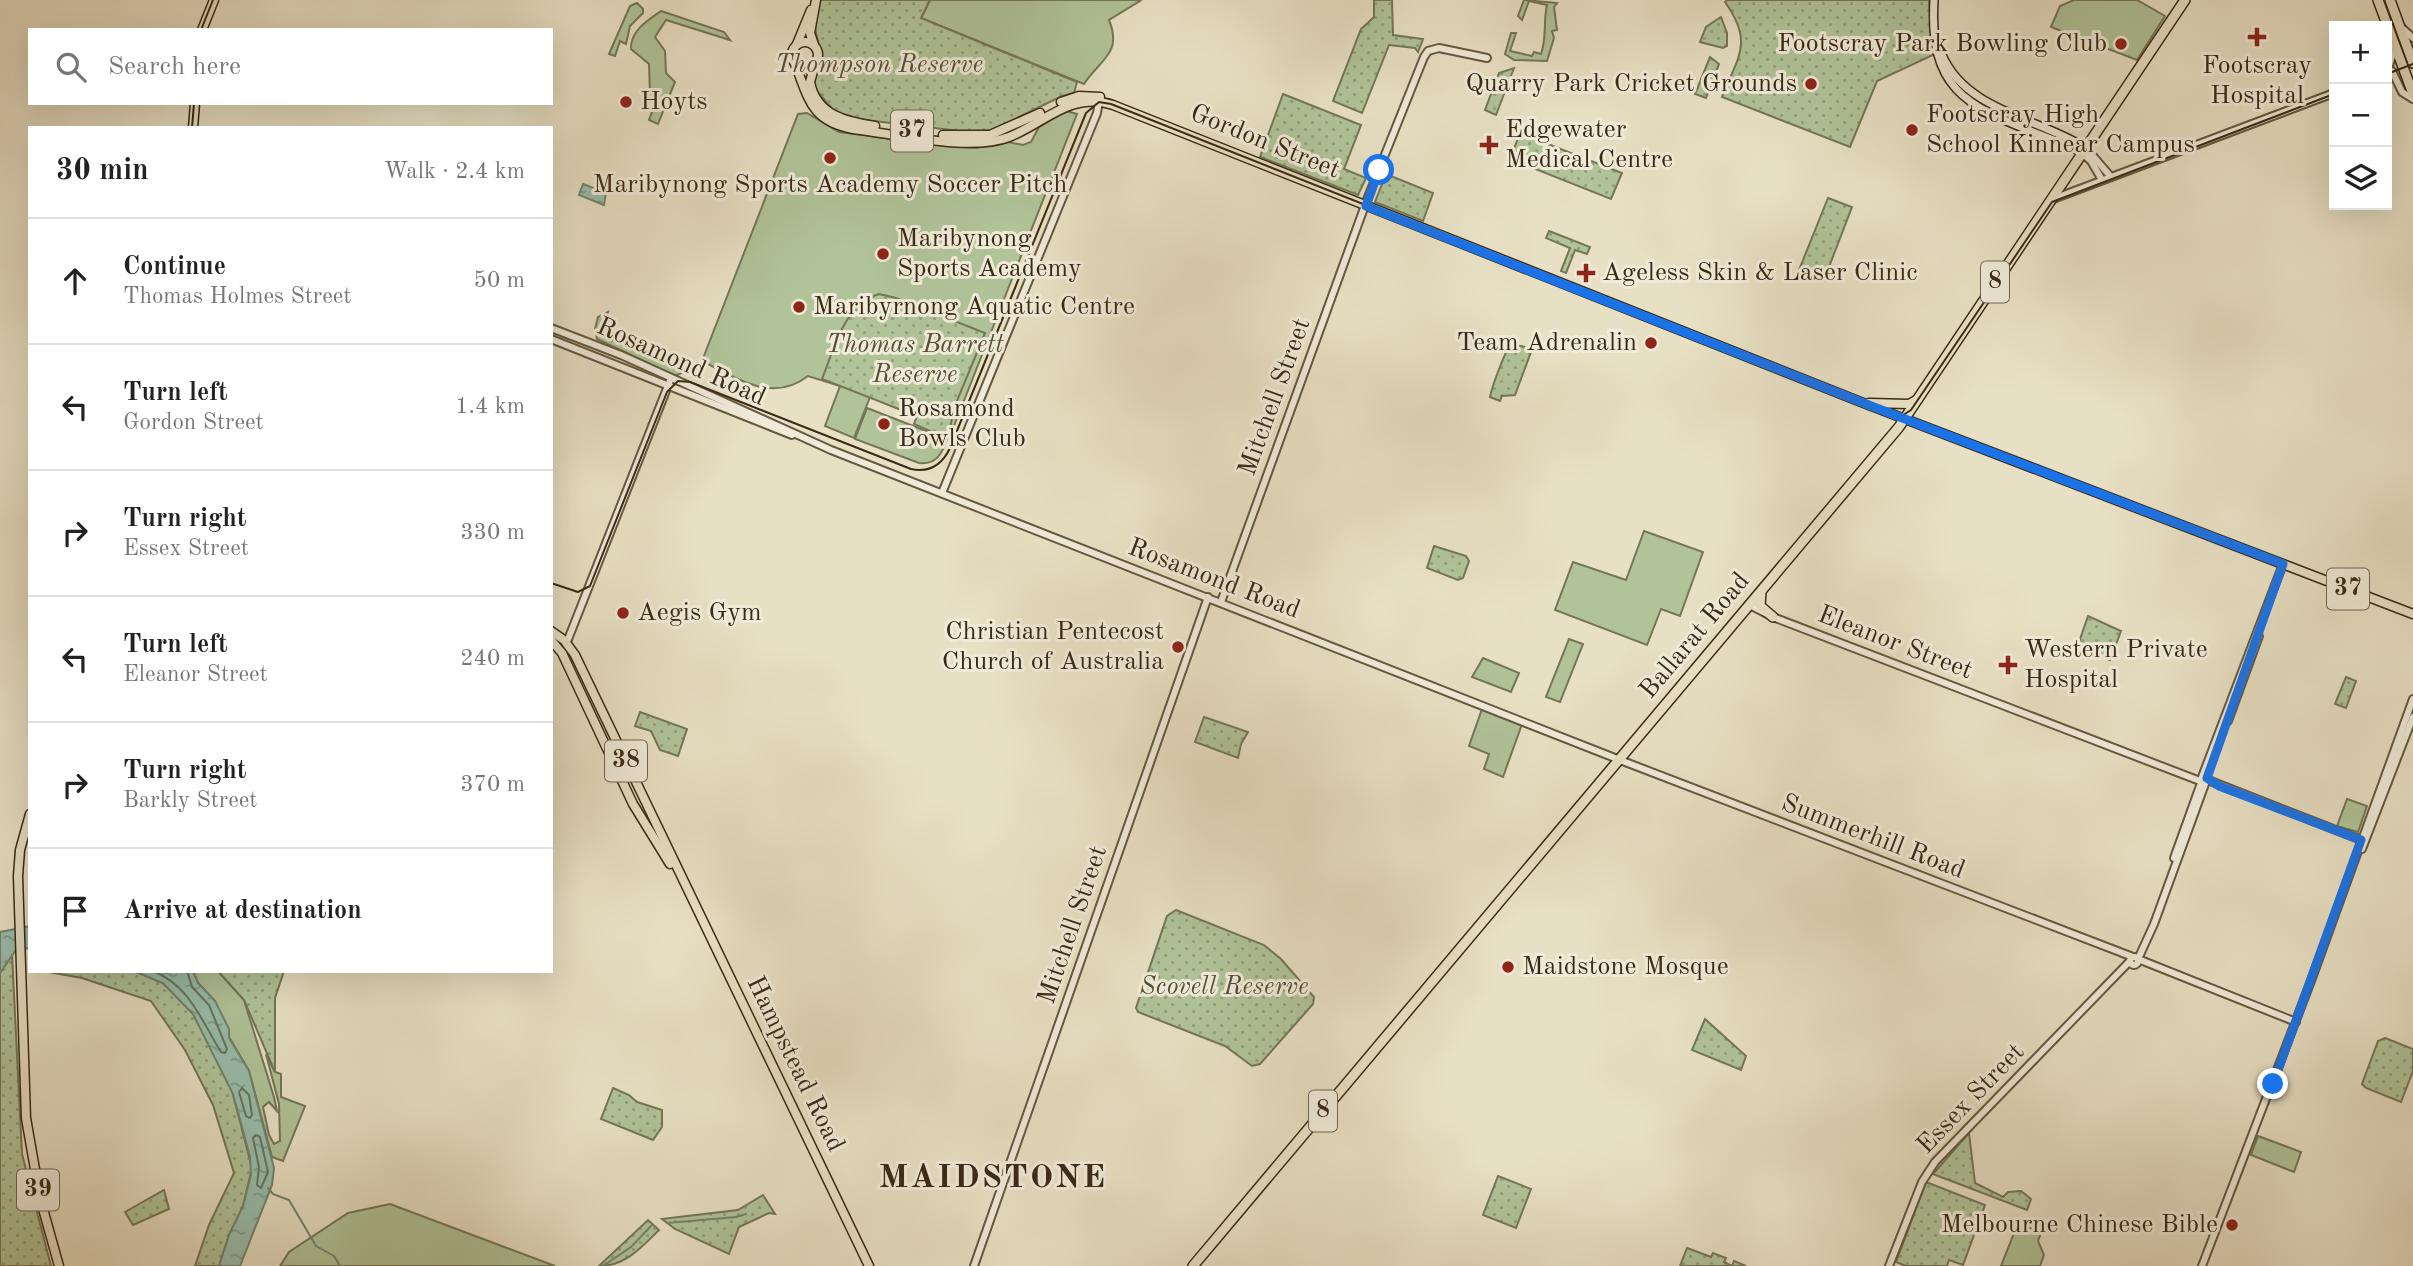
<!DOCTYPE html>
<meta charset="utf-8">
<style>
:root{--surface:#fff;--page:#f2f2f2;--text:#222;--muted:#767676;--line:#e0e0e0}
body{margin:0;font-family:"Old Standard TT",serif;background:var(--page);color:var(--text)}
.controls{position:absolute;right:21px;top:21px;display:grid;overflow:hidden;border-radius:0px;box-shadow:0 7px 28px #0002}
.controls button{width:63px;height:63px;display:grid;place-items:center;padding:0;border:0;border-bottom:2px solid var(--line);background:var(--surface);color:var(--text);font:35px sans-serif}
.stop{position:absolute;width:21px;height:21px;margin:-16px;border:5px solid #1a73e8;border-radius:50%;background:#fff}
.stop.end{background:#1a73e8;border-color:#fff;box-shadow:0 2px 7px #0008}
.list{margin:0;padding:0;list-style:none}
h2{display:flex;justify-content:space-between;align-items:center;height:91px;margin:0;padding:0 28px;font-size:30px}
h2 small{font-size:23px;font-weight:400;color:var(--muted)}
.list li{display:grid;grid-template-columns:46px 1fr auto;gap:21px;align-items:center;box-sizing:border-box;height:126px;padding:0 28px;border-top:2px solid var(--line)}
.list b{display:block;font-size:26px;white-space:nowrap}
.list p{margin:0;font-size:23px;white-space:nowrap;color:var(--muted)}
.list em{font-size:23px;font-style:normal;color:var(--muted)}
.icon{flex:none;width:38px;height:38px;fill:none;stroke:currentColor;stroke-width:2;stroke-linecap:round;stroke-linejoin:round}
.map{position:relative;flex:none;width:2413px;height:1266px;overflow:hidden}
.search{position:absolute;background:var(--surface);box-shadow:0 7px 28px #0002;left:28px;top:28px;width:525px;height:77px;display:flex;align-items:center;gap:18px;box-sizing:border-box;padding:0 24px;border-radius:0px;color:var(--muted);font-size:26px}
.panel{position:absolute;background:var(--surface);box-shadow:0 7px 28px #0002;left:28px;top:126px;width:525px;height:847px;border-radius:0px}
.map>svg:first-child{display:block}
.grass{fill:#b0c399;stroke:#747657;stroke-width:2}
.park{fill:url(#park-dots);stroke:#747657;stroke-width:2}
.water{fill:url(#water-ripples);stroke:#728370;stroke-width:2}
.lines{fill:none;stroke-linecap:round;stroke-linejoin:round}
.shore{stroke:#687461;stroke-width:2}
.stream{stroke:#728370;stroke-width:2}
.tertiary-casing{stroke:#655841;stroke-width:10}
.secondary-casing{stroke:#392a15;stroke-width:10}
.primary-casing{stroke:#392a15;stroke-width:11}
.trunk-casing{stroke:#392a15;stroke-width:12}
.tertiary{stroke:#f0ebd9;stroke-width:6}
.secondary{stroke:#f0ebd9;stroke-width:7}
.primary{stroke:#e8e0c4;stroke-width:8}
.trunk{stroke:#e8e0c4;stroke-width:9}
.tram{stroke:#392a15;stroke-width:2}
.route{stroke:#1a73e8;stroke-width:9}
.poi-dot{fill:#8f2418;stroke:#f0ebd9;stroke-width:2.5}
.labels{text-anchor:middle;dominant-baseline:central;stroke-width:6;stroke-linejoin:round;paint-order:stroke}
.shield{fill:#f0ebd9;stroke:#706450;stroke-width:2}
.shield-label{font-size:24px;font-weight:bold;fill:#392a15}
.poi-label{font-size:26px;fill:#392a15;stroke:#f0ebd9;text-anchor:start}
.park-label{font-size:26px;font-style:italic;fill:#575036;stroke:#f0ebd9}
.street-label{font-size:26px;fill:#392a15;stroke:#f0ebd9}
.district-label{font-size:33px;font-weight:bold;letter-spacing:2px;fill:#392a15;stroke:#f0ebd9}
</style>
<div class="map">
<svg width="2413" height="1266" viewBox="0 0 2413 1266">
<defs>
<pattern id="park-dots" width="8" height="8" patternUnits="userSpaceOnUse" patternTransform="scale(1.75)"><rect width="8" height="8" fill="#b0c399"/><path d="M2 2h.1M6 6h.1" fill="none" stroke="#909f7c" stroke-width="1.8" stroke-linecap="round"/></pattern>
<pattern id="water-ripples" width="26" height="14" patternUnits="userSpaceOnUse" patternTransform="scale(1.75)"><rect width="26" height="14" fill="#98bead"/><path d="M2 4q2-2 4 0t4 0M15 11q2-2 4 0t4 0" fill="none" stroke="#7d9b8c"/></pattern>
</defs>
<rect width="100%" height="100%" fill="#e8e0c4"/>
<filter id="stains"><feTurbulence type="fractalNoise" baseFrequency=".00286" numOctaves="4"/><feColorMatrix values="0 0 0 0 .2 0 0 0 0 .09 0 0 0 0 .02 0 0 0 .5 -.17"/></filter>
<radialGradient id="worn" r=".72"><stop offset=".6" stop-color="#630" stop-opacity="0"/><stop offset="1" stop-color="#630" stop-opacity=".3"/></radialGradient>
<!-- grass -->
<g class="grass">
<path d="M 930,0 L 1135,0 L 1140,1 L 1109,20 C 1123,54 1099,60 1084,84 L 921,18 Z"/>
<path d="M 1524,0 L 1557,3 L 1554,7 L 1557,30 L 1552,31 L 1554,38 L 1547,61 L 1514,60 L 1505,54 L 1511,33 L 1516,33 L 1510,51 L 1532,56 L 1534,52 L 1541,54 C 1547,38 1543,22 1547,5 L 1529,1 L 1522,20 L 1518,16 Z"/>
<polygon points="2074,0 2137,0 2165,16 2137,60 2051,27 2060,6"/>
<polygon points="637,3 643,9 643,13 630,26 626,44 620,41 615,56 609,54 630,6"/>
<path d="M 661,11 L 724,32 L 730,40 L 666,20 L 655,37 L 665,51 L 666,73 L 675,82 L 658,124 L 649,120 L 658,96 L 650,94 L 649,64 L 631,49 C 630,31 648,20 661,11 Z"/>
<path d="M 1066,111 L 1077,114 L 952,431 L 870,397 L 854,438 L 825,426 L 840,386 L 808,376 C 772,404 737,378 702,361 L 798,114 L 807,113 L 839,132 L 949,146 L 976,148 L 1008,142 L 1023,145 L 1031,142 L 1039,127 Z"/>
<polygon points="608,312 599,335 621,344 623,341 629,347 675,367 677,364 674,362 686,361 684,372 675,376 597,339 595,329 598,317"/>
<path d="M 867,408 L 947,439 C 942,454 936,465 919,463 L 855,439 Z"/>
<polygon points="1644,531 1703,552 1680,616 1661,609 1647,645 1555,610 1573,562 1626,580"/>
<polygon points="1569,639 1583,644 1560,702 1546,697"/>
<polygon points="1483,658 1519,673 1511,692 1472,677"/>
<polygon points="1482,709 1522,724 1503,777 1484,769 1489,754 1469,746"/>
<polygon points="2347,799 2367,806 2358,832 2337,826"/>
<polygon points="193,971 218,971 244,1000 274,1097 277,1111 269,1102 263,1107 269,1135 274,1144 280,1141 279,1104 266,1054 275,1072 281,1074 281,1097 305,1106 283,1161 272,1157 249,1071 229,1037 215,1001 198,983"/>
<polygon points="2258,1136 2301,1152 2294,1172 2251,1155"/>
<polygon points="390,1204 555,1266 280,1266 289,1252 348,1213"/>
<polygon points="2018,1223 2041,1233 2038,1241 2044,1255 2040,1266 2001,1266"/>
</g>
<!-- park -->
<g class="park">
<polygon points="819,0 930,0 921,18 1077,82 1074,93 1062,96 992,130 969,132 865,120 835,112 815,89 814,78 821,54 815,28"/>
<polygon points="1374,0 1392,0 1393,35 1423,39 1418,52 1415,48 1389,45 1362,113 1333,101 1361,29 1374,17"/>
<path d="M 1727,0 L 1929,0 L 1933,55 L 1877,81 L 1850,147 L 1722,97 C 1738,56 1754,43 1725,2 Z"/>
<polygon points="1721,17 1727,33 1727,46 1723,48 1700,42 1706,27"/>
<polygon points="1710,57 1719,64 1706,98 1695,94"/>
<polygon points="1514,68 1496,115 1485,110 1499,73"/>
<polygon points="1283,94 1361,125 1344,169 1366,178 1358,195 1260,157"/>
<polygon points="1520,133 1622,173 1611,199 1510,159"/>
<polygon points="1386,174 1433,193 1423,221 1375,202"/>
<polygon points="1828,198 1852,207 1824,280 1799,270"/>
<polygon points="1549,231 1590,247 1587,254 1575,250 1566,273 1561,271 1570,248 1546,238"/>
<path d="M 879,294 L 896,298 L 985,333 L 954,408 L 948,439 L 914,424 L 917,416 L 822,379 C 835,347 843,306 879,294 Z"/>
<path d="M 1511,344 L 1525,347 L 1531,352 L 1515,395 L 1502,396 L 1500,401 L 1490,397 C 1492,386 1506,349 1511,344 Z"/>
<polygon points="1434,546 1466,556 1469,561 1463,578 1458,580 1427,568"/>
<polygon points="2088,616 2121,631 2110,660 2077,648"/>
<polygon points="2346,677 2356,681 2346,708 2335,704"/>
<polygon points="640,712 687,729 678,756 660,750 651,731 635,726"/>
<polygon points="1204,717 1248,732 1241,744 1238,758 1195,742"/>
<polygon points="1176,910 1264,945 1281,959 1314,997 1313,1004 1260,1064 1252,1066 1225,1046 1138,1012 1136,1008 1167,916"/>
<polygon points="12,954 22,1154 51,1266 0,1266 0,973"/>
<polygon points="43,971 134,971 163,983 193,1014 230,1083 252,1168 243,1206 229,1235 219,1266 195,1266 209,1225 234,1173 213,1105 185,1050 151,1001 82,978"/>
<polygon points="218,971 284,971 275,998 275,1072 244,1000"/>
<polygon points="1705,1019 1746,1056 1741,1070 1692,1050"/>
<polygon points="2385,1038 2413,1049 2413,1071 2401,1102 2366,1088 2362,1084 2378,1041"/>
<polygon points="613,1088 629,1095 637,1102 662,1110 662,1127 653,1140 601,1119"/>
<polygon points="1969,1133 1975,1183 2003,1197 2008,1192 2021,1191 2031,1199 2027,1210 1933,1174"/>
<polygon points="1498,1176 1531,1189 1516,1228 1483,1215"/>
<polygon points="1926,1182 1985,1205 1963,1265 1949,1260 1947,1266 1906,1266 1896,1262"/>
<polygon points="164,1190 169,1209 133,1225 125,1212"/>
<polygon points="763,1195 775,1214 769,1213 739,1227 729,1254 675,1229 662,1219 738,1210"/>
<path d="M 648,1220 L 659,1230 C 641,1248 625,1266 599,1266 Z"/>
<polygon points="1687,1248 1711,1257 1713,1253 1726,1258 1724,1262 1732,1266 1734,1261 1746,1266 1680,1266"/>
</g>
<!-- water -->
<g class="water">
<polygon points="583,184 606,193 604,205 579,195"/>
<polygon points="30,926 30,948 16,950 0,973 0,932"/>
<polygon points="134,971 193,971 198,983 215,1001 229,1029 229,1038 249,1071 274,1168 272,1185 240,1266 219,1266 229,1235 243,1206 251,1175 250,1157 233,1094 193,1014 163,983"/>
</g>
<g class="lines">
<!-- shore -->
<g class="shore">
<path d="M 153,971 C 190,986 201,1020 221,1052 L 225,1053 L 227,1049 L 209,1005 L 192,987 L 187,971"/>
<polygon points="242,1088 249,1095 252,1115 250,1118 246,1116 239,1092"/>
<polygon points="256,1135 260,1137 268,1172 261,1188 257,1185 259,1167 253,1138"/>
</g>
<!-- stream -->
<g class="stream">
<polyline points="268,1188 273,1194 289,1200 316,1246 334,1256 340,1266"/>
<polyline points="667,1223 736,1217 746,1214"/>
<polyline points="603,1266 631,1247 652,1225"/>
</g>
<defs>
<g id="tertiary">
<polyline points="2402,28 2413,38"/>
<polyline points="2392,71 2402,92 2413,99"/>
<polyline points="2387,72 2395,47"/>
<polyline points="2086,148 2111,177"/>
<polyline points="2082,153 2091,161 2102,180"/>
<polyline points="2053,199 2334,93"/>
<polyline points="551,328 621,355 831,450 1620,760 2133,957"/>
<polyline points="551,339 792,435"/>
<polyline points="942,493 1097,113 1099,101"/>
<polyline points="1221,602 1368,197 1424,57 1428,51 1439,48 1487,58"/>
<polyline points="1750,605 1773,617 2200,781"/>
<polyline points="567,642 671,378"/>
<polyline points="2228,721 2259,636"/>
<polyline points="2202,777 2283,564"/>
<polyline points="2208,780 2364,841"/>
<polyline points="2362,849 2413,717"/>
<polyline points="2174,858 2201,783"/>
<circle cx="2134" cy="961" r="4"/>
<polyline points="2138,959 2154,924 2205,784"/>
<polyline points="2138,959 2296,1022"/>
<polyline points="974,1266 1208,597"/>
<polyline points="1889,1266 1922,1182 1935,1162 2130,961"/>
<polyline points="2202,1266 2311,981 2413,699"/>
</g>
<g id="secondary">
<path d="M 1934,0 C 1929,88 1964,105 2038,134 C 2052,140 2069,145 2082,153"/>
<path d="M 1942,55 C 1966,111 2039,118 2086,148"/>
</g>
<g id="primary">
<polyline points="202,30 214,0"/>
<circle cx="805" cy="55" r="13"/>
<polyline points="797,44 811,10"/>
<polyline points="814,45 810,33 816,0"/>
<path d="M 795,64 C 809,98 810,121 853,129 C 896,134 970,152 1009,137 C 1045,123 1070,91 1113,105 L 1866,404 L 2413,614"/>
<path d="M 815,64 L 810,82 C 816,115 846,122 875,126"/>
<polyline points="1061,102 1079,96 1100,97"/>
<polyline points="193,128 195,103"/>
<polyline points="943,135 990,135 1040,113"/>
<polyline points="1869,403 1909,404 1918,399"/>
<polyline points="551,631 564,640 575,655 869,1266"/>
<polyline points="551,640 562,653 633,804 670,864"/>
<polyline points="30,814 20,850 18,876 26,1118 40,1198 59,1266"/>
</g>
<g id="trunk">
<polyline points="2378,0 2413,94"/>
<polyline points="2390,0 2413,63"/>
<polyline points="1761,592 1760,606 1773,617"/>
<polyline points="1193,1266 1899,427 2185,0"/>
</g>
</defs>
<!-- tertiary casing -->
<use href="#tertiary" class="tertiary-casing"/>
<!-- secondary casing -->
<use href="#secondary" class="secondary-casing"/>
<!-- primary casing -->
<use href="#primary" class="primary-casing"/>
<!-- trunk casing -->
<use href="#trunk" class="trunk-casing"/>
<!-- tertiary -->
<use href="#tertiary" class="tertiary"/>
<!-- secondary -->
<use href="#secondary" class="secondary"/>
<!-- primary -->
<use href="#primary" class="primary"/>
<!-- trunk -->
<use href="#trunk" class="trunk"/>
<!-- tram -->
<g class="tram">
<polyline points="201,30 213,0"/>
<polyline points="2387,74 2413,64"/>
<polyline points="192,128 194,103"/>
<path d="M 551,583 L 578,592 L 590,586 L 667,392 L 678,381 L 690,382 L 911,469 C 930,473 942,465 950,448 L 1086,113 L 1099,102 L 1111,104 L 1900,417 L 1911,410 L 2052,202 L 2334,94"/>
</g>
</g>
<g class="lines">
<!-- route -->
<polyline class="route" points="1379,170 1366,206 1866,404 2283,564 2207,778 2219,786 2361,840 2273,1084"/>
</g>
<!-- markers -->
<g class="poi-dot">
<path d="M2253.5 26.5h7v7h7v7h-7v7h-7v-7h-7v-7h7z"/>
<circle cx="2121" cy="44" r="7"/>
<circle cx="1811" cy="84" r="7"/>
<circle cx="626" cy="102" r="7"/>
<circle cx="1912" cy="130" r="7"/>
<path d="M1485.5 134.5h7v7h7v7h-7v7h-7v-7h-7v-7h7z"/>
<circle cx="830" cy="158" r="7"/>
<circle cx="883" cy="254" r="7"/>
<path d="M1582.5 262.5h7v7h7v7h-7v7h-7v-7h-7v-7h7z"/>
<circle cx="799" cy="307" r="7"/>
<circle cx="1651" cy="343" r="7"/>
<circle cx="884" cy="424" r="7"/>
<circle cx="623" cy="613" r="7"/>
<circle cx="1178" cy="647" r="7"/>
<path d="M2004.5 654.5h7v7h7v7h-7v7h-7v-7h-7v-7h7z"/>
<circle cx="1508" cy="967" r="7"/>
<circle cx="2232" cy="1225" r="7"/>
</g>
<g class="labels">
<!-- shield labels -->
<g class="shield">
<rect x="891" y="110.5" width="42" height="41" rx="5"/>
<rect x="1981" y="261.5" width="28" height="41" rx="5"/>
<rect x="2327" y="568.5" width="42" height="41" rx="5"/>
<rect x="605" y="740.5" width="42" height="41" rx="5"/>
<rect x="1309" y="1090.5" width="28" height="41" rx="5"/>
<rect x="17" y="1169.5" width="42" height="41" rx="5"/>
</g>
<g class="shield-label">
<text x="912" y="131">37</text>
<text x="1995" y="282">8</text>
<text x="2348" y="589">37</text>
<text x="626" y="761">38</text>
<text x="1323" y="1111">8</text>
<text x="38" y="1190">39</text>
</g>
<!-- poi labels -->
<g class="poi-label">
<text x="2107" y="44" text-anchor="end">Footscray Park Bowling Club</text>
<text x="2257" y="66" text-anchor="middle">Footscray<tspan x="2257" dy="30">Hospital</tspan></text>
<text x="1797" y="84" text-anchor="end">Quarry Park Cricket Grounds</text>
<text x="640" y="102">Hoyts</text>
<text x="1926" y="115">Footscray High<tspan x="1926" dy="30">School Kinnear Campus</tspan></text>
<text x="1505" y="130">Edgewater<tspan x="1505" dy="30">Medical Centre</tspan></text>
<text x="830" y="185" text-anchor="middle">Maribynong Sports Academy Soccer Pitch</text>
<text x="897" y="239">Maribynong<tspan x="897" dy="30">Sports Academy</tspan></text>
<text x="1602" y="273">Ageless Skin &amp; Laser Clinic</text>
<text x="813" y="307">Maribyrnong Aquatic Centre</text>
<text x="1637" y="343" text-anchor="end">Team Adrenalin</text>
<text x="898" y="409">Rosamond<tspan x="898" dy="30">Bowls Club</tspan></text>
<text x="637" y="613">Aegis Gym</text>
<text x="1164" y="632" text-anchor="end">Christian Pentecost<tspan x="1164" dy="30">Church of Australia</tspan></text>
<text x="2024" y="650">Western Private<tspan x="2024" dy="30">Hospital</tspan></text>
<text x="1522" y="967">Maidstone Mosque</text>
<text x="2218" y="1225" text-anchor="end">Melbourne Chinese Bible</text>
</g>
<!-- park labels -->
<g class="park-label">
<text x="879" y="65">Thompson Reserve</text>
<text x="915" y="345">Thomas Barrett<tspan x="915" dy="30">Reserve</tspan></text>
<text x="1224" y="987">Scovell Reserve</text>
</g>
<!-- street labels -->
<g class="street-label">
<text transform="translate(1265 142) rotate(22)">Gordon Street</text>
<text transform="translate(681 362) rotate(24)">Rosamond Road</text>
<text transform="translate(1275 397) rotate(-70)">Mitchell Street</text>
<text transform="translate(1214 579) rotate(21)">Rosamond Road</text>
<text transform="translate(1695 636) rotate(-50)">Ballarat Road</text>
<text transform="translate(1895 643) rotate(21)">Eleanor Street</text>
<text transform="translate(1873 837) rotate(21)">Summerhill Road</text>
<text transform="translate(1073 925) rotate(-71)">Mitchell Street</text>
<text transform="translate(795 1064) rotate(64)">Hampstead Road</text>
<text transform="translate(1971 1099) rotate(-46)">Essex Street</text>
</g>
<!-- district labels -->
<g class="district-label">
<text x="993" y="1178">MAIDSTONE</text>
</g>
</g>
<rect width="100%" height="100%" filter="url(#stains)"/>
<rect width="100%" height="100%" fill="url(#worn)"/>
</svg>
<div class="controls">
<button>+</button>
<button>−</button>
<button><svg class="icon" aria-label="layers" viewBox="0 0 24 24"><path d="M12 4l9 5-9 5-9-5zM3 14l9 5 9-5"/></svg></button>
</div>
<div class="stop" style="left:1379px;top:170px"></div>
<div class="stop end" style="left:2273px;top:1084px"></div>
<div class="search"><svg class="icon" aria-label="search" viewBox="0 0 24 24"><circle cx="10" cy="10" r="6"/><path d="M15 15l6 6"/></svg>Search here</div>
<section class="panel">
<h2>30 min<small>Walk · 2.4 km</small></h2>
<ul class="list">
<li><svg class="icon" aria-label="ahead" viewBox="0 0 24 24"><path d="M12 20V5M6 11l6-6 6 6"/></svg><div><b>Continue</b><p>Thomas Holmes Street</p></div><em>50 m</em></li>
<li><svg class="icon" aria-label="left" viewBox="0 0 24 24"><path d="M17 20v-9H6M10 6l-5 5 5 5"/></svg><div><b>Turn left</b><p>Gordon Street</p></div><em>1.4 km</em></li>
<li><svg class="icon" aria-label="right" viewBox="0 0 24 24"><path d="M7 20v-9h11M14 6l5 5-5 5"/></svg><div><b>Turn right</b><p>Essex Street</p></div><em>330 m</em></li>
<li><svg class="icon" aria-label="left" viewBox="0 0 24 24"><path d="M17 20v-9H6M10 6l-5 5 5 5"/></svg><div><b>Turn left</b><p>Eleanor Street</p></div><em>240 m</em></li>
<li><svg class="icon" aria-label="right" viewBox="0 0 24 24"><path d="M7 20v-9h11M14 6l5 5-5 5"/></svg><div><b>Turn right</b><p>Barkly Street</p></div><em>370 m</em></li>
<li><svg class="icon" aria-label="arrive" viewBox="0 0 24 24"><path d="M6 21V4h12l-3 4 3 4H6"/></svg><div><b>Arrive at destination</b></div></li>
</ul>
</section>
</div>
